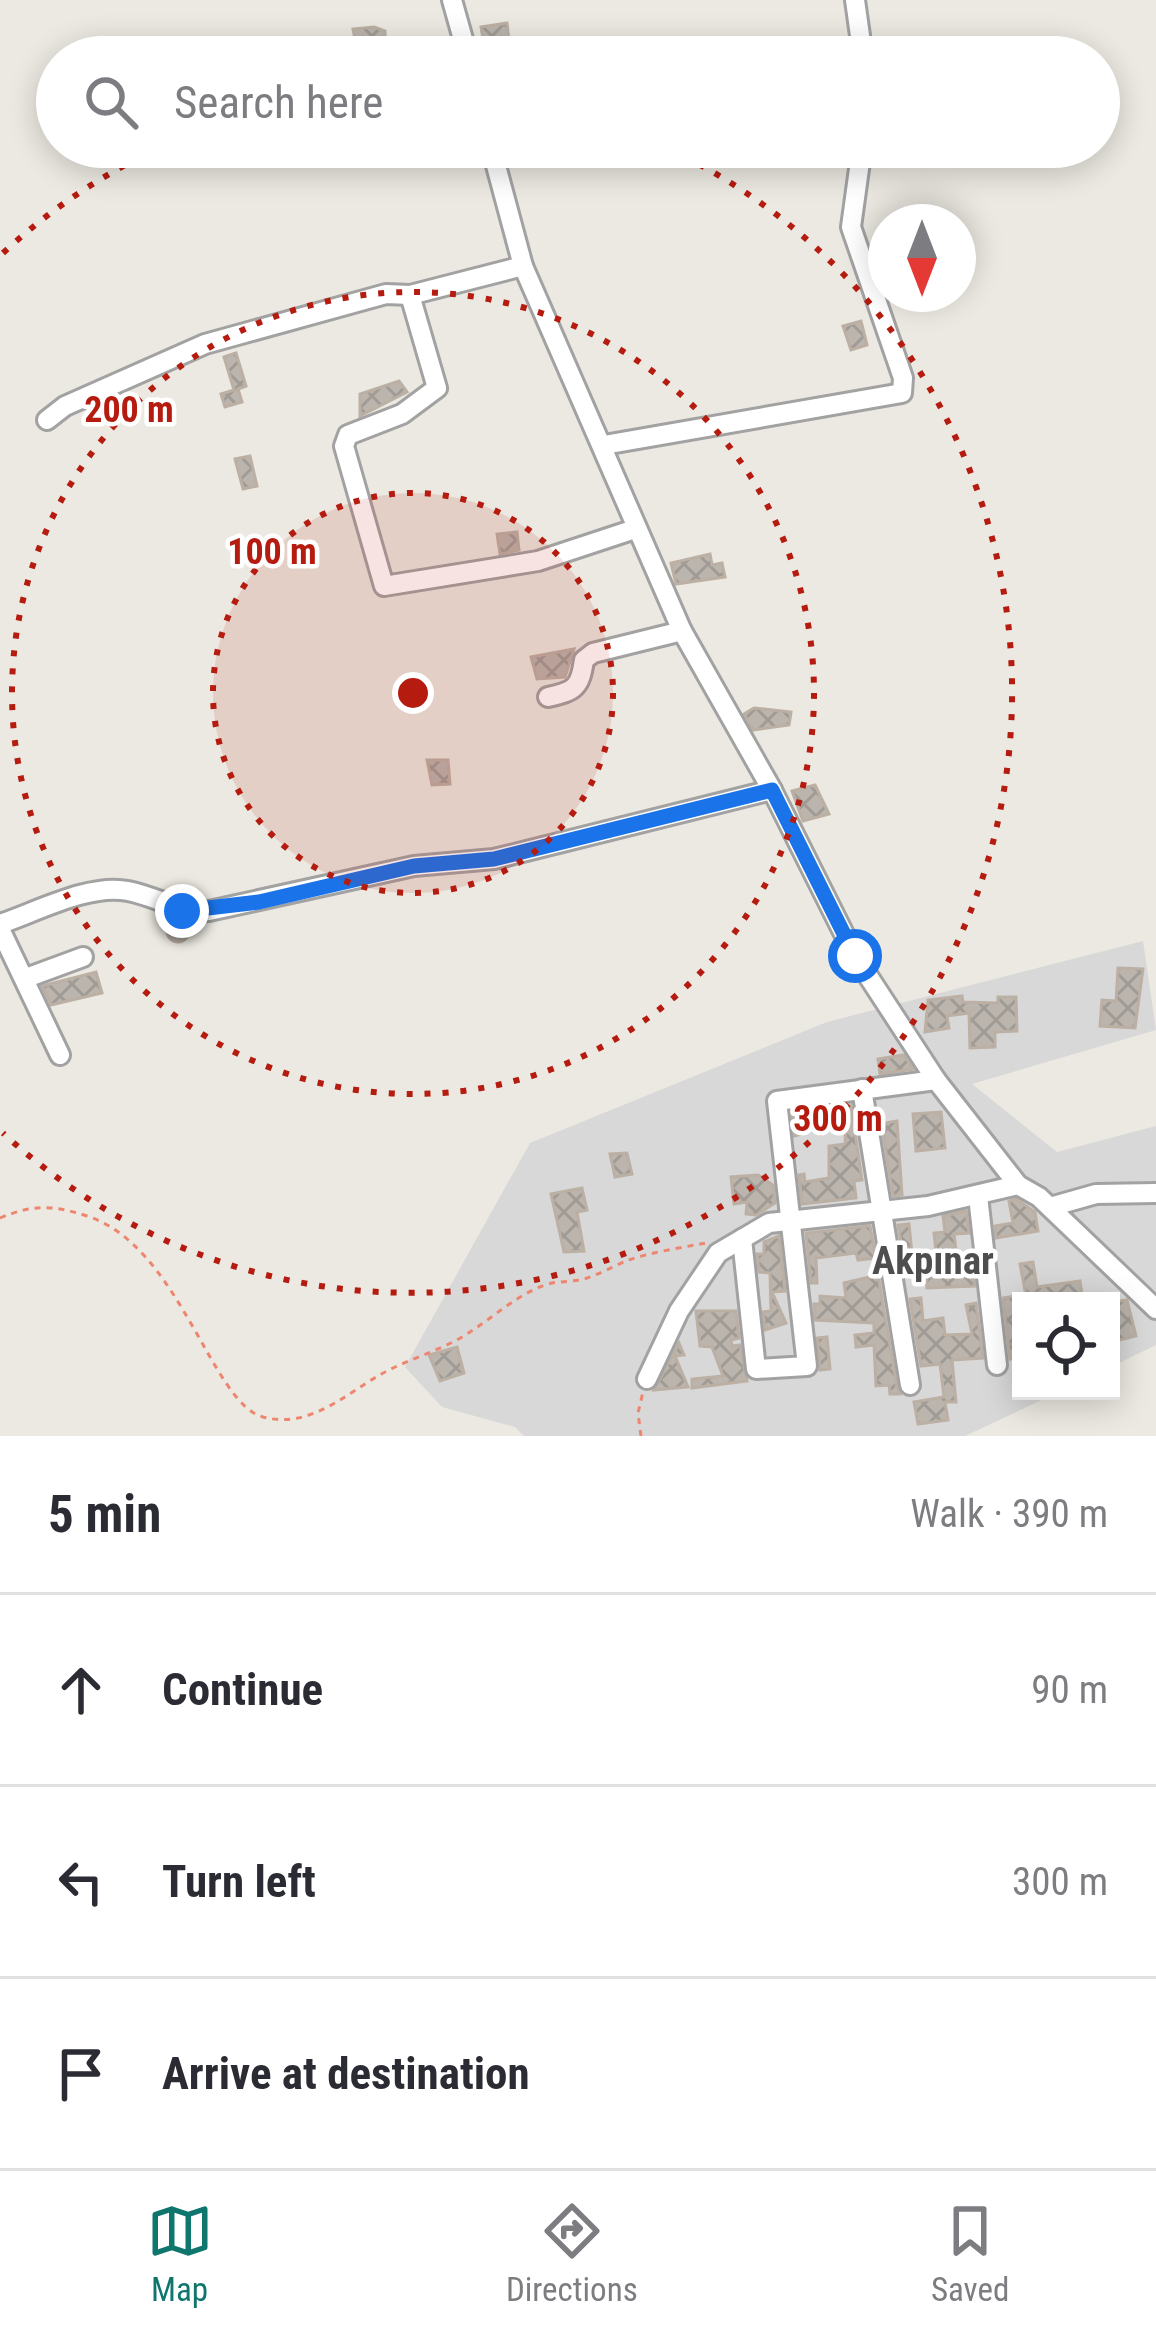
<!DOCTYPE html>
<meta charset="utf-8">
<style>
:root{--surface:#fff;--page:#f7f7f7;--text:#2b2b33;--muted:#7c7c81;--line:#e1e1e2;--accent:#0f766e}
body{margin:0;font-family:"Roboto Condensed",sans-serif;background:var(--page);color:var(--text)}
.controls{position:absolute;right:36px;bottom:36px;display:grid;overflow:hidden;border-radius:0px;box-shadow:0 6px 30px #0003}
.controls button{width:108px;height:108px;display:grid;place-items:center;padding:0;border:0;border-bottom:3px solid var(--line);background:var(--surface);color:var(--text);font:60px sans-serif}
.compass{position:absolute;left:868px;top:204px;width:108px;height:108px;border-radius:50%;background:var(--surface);box-shadow:0 6px 30px #0003;rotate:180deg}
.stop{position:absolute;width:36px;height:36px;margin:-27px;border:9px solid #1a73e8;border-radius:50%;background:#fff}
.stop.end{background:#1a73e8;border-color:#fff;box-shadow:0 3px 12px #0008}
.list{margin:0;padding:0;list-style:none}
h2{display:flex;justify-content:space-between;align-items:center;height:156px;margin:0;padding:0 48px;font-size:51px}
h2 small{font-size:39px;font-weight:400;color:var(--muted)}
.list li{display:grid;grid-template-columns:78px 1fr auto;gap:36px;align-items:center;box-sizing:border-box;height:192px;padding:0 48px;border-top:3px solid var(--line)}
.list b{display:block;font-size:45px;white-space:nowrap}
.list em{font-size:39px;font-style:normal;color:var(--muted)}
.icon{flex:none;width:66px;height:66px;fill:none;stroke:currentColor;stroke-width:2;stroke-linecap:round;stroke-linejoin:round}
.map{position:relative;flex:none;width:1156px;height:1436px;overflow:hidden}
.search{position:absolute;background:var(--surface);box-shadow:0 6px 30px #0003;left:36px;right:36px;top:36px;height:132px;display:flex;align-items:center;gap:30px;box-sizing:border-box;padding:0 42px;border-radius:66px;color:var(--muted);font-size:45px}
.sheet{height:732px;background:var(--surface)}
nav{display:flex;justify-content:space-around;align-items:center;box-sizing:border-box;height:168px;border-top:3px solid var(--line);background:var(--surface);font-size:33px;color:var(--muted)}
nav a{display:grid;justify-items:center;gap:6px}
nav .on{color:var(--accent)}
.map>svg:first-child{display:block}
.residential{fill:#d9d8d8}
.building{fill:url(#building-cross-hatch);stroke:#bcb0a4;stroke-width:3}
.lines{fill:none;stroke-linecap:round;stroke-linejoin:round}
.minor-casing{stroke:#a2a2a2;stroke-width:24}
.path{stroke:#ee856f;stroke-width:3;stroke-dasharray:6 6;stroke-linecap:butt}
.minor{stroke:#fff;stroke-width:18}
.route{stroke:#1a73e8;stroke-width:15}
.ring{fill:none;stroke:#b61b0f;stroke-width:6;stroke-dasharray:6 12}
.labels{text-anchor:middle;dominant-baseline:central;stroke-width:9;stroke-linejoin:round;paint-order:stroke}
.quarter-label{font-size:39px;font-weight:bold;fill:#4e4e4e;stroke:#fff}
.centre{fill:#b61b0f;stroke:#fff;stroke-width:6}
.ring-label{font-size:36px;text-anchor:middle;font-weight:bold;fill:#b61b0f;stroke:#fff;stroke-width:9;stroke-linejoin:round;paint-order:stroke}
</style>
<div class="map">
<svg width="1156" height="1436" viewBox="0 0 1156 1436">
<defs>
<pattern id="building-cross-hatch" width="8" height="8" patternUnits="userSpaceOnUse" patternTransform="scale(3)"><rect width="8" height="8" fill="#bbb5ae"/><path d="M0 0l8 8M0 8l8-8" fill="none" stroke="#a09b95"/></pattern>
</defs>
<rect width="100%" height="100%" fill="#ebe9e1"/>
<!-- residential -->
<polygon class="residential" points="1143,941 1156,1030 972,1084 1057,1152 1156,1126 1156,1345 1111,1367 1111,1301 1021,1301 1021,1391 1061,1391 965,1436 524,1436 515,1427 442,1407 405,1367 530,1143 827,1022"/>
<!-- building -->
<g class="building">
<polygon points="507,23 509,41 484,44 481,27"/>
<polygon points="374,27 385,31 386,56 358,54 353,29"/>
<polygon points="861,321 867,345 851,350 843,326"/>
<polygon points="236,353 246,386 238,389 242,402 225,407 221,394 234,390 224,357"/>
<polygon points="399,381 407,392 360,416 360,394"/>
<polygon points="250,456 257,486 243,489 235,459"/>
<polygon points="517,532 519,550 500,554 497,534"/>
<polygon points="710,554 712,565 722,563 725,577 676,584 671,563"/>
<polygon points="574,649 565,677 537,679 531,657"/>
<polygon points="754,708 791,712 789,725 753,730 744,714"/>
<polygon points="427,760 448,760 450,784 432,785"/>
<polygon points="815,785 829,814 803,821 792,791"/>
<circle cx="178" cy="931" r="11"/>
<polygon points="1118,968 1143,969 1135,1028 1100,1026 1102,1000 1116,1001"/>
<polygon points="96,972 102,993 51,1005 42,986"/>
<polygon points="962,996 963,1002 998,1003 998,997 1016,997 1017,1031 995,1032 995,1047 970,1048 969,1013 947,1016 949,1028 925,1032 928,1000"/>
<polygon points="904,1055 913,1069 880,1074 878,1059"/>
<polygon points="847,1105 851,1105 862,1180 854,1181 856,1198 802,1204 799,1175 804,1174 805,1182 829,1178 829,1146 845,1144"/>
<polygon points="816,1109 818,1126 803,1127 802,1134 794,1136 792,1113"/>
<polygon points="941,1112 945,1148 916,1151 913,1114"/>
<polygon points="897,1121 902,1195 893,1196 883,1133 885,1123"/>
<polygon points="627,1153 632,1174 615,1177 610,1154"/>
<polygon points="758,1175 773,1185 775,1203 756,1215 746,1214 747,1202 734,1204 731,1177"/>
<polygon points="582,1188 587,1210 577,1212 584,1251 564,1252 551,1194"/>
<polygon points="1016,1199 1035,1212 1038,1231 996,1238 995,1226 1013,1223 1009,1201"/>
<polygon points="966,1211 969,1233 954,1234 956,1250 936,1252 934,1233 945,1232 943,1216"/>
<polygon points="909,1224 912,1254 903,1255 898,1225"/>
<polygon points="870,1226 876,1258 858,1260 856,1253 816,1258 817,1283 811,1283 806,1233"/>
<polygon points="779,1236 785,1291 772,1292 786,1323 765,1330 763,1312 771,1311 770,1273 759,1272 757,1254 764,1254 764,1242"/>
<polygon points="960,1254 971,1254 975,1286 927,1288 926,1274 960,1271"/>
<polygon points="1033,1262 1037,1287 1080,1281 1083,1301 1027,1301 1020,1264"/>
<polygon points="878,1275 897,1387 900,1394 890,1394 889,1385 876,1386 874,1345 856,1347 855,1335 874,1333 874,1323 815,1320 814,1304 820,1304 820,1296 846,1298 844,1283"/>
<polygon points="1021,1295 1021,1358 1010,1359 1003,1298"/>
<polygon points="921,1298 923,1321 943,1318 945,1335 972,1334 966,1305 976,1303 983,1358 952,1360 956,1402 945,1402 948,1420 918,1424 914,1402 944,1397 940,1364 921,1366 910,1299"/>
<polygon points="1127,1300 1136,1336 1111,1342 1111,1302"/>
<polygon points="696,1311 736,1311 739,1338 731,1340 732,1346 740,1345 747,1381 692,1388 692,1379 723,1376 712,1347 700,1346"/>
<polygon points="827,1337 830,1369 820,1370 817,1338"/>
<polygon points="679,1343 684,1355 675,1356 688,1387 654,1390"/>
<polygon points="457,1347 464,1373 440,1381 429,1355"/>
</g>
<g class="lines">
<defs>
<g id="minor">
<polyline points="452,0 468,57"/>
<polyline points="855,0 863,57"/>
<polyline points="491,147 523,266 682,631 772,790 855,956 936,1080 1018,1185 1039,1197 1156,1309"/>
<polyline points="410,295 437,388 402,414 348,435 344,446 384,586 538,561 635,529"/>
<polyline points="47,420 65,406 205,344 386,294 410,295 523,266"/>
<polyline points="604,445 902,393 903,378 851,227 862,147"/>
<path d="M 548,697 C 575,691 580,688 584,660 L 593,653 L 682,631"/>
<path d="M 0,924 C 36,912 90,883 128,891 C 158,897 177,912 209,911 L 414,866 L 494,859 L 772,790"/>
<polyline points="0,929 60,1055"/>
<polyline points="26,978 83,957"/>
<polyline points="862,1089 910,1385"/>
<polyline points="978,1196 997,1365"/>
<polyline points="1050,1207 1096,1194 1156,1193"/>
<polyline points="742,1239 756,1369 807,1366 777,1101 936,1080"/>
<polyline points="647,1379 679,1311 718,1253 769,1223 928,1206 1018,1185"/>
</g>
</defs>
<!-- minor casing -->
<use href="#minor" class="minor-casing"/>
<!-- path -->
<g class="path">
<path d="M 0,1218 C 34,1204 53,1205 87,1216 C 180,1246 211,1403 263,1417 C 312,1430 348,1391 387,1371 C 414,1357 445,1349 470,1332 C 495,1316 519,1293 548,1284 C 559,1281 572,1282 584,1279 C 598,1275 612,1267 626,1261 C 651,1252 680,1248 706,1243"/>
<polyline points="641,1436 638,1413 643,1392"/>
</g>
<!-- minor -->
<use href="#minor" class="minor"/>
</g>
<g class="lines">
<!-- route -->
<polyline class="route" points="182,911 259,902 414,866 494,859 772,790 855,956"/>
</g>
<!-- distance rings -->
<circle cx="413" cy="693" r="200" fill="#b61b0f" fill-opacity=".12"/>
<g class="ring">
<circle cx="413" cy="693" r="200"/>
<circle cx="413" cy="693" r="401"/>
<path d="M3 253A601 601 0 0 1 159 148M667 148A601 601 0 1 1 3 1133"/>
</g>
<g class="labels">
<!-- quarter labels -->
<g class="quarter-label">
<text x="933" y="1261">Akpınar</text>
</g>
</g>
<circle cx="413" cy="693" r="18" class="centre"/>
<g class="ring-label">
<text x="129" y="422">200 m</text>
<text x="272" y="564">100 m</text>
<text x="838" y="1131">300 m</text>
</g>
</svg>
<div class="controls">
<button><svg class="icon" aria-label="locate" viewBox="0 0 24 24"><circle cx="12" cy="12" r="6"/><path d="M12 2v4M12 18v4M2 12h4M18 12h4"/></svg></button>
</div>
<svg class="compass" viewBox="-18 -18 36 36"><path d="M0-13l5 13h-10z" fill="#e53935"/><path d="M0 13l5-13h-10z" fill="#7c7c81"/></svg>
<div class="stop" style="left:855px;top:956px"></div>
<div class="stop end" style="left:182px;top:911px"></div>
<div class="search"><svg class="icon" aria-label="search" viewBox="0 0 24 24"><circle cx="10" cy="10" r="6"/><path d="M15 15l6 6"/></svg>Search here</div>
</div>
<section class="sheet">
<h2>5 min<small>Walk · 390 m</small></h2>
<ul class="list">
<li><svg class="icon" aria-label="ahead" viewBox="0 0 24 24"><path d="M12 20V5M6 11l6-6 6 6"/></svg><div><b>Continue</b></div><em>90 m</em></li>
<li><svg class="icon" aria-label="left" viewBox="0 0 24 24"><path d="M17 20v-9H6M10 6l-5 5 5 5"/></svg><div><b>Turn left</b></div><em>300 m</em></li>
<li><svg class="icon" aria-label="arrive" viewBox="0 0 24 24"><path d="M6 21V4h12l-3 4 3 4H6"/></svg><div><b>Arrive at destination</b></div></li>
</ul>
</section>
<nav>
<a class="on"><svg class="icon" aria-label="map" viewBox="0 0 24 24"><path d="M3 6l6-2 6 2 6-2v14l-6 2-6-2-6 2zM9 4v14M15 6v14"/></svg>Map</a>
<a><svg class="icon" aria-label="directions" viewBox="0 0 24 24"><path d="M12 3l9 9-9 9-9-9zM9 14v-3h6M13 9l2 2-2 2"/></svg>Directions</a>
<a><svg class="icon" aria-label="saved" viewBox="0 0 24 24"><path d="M7 4h10v16l-5-4-5 4z"/></svg>Saved</a>
</nav>
